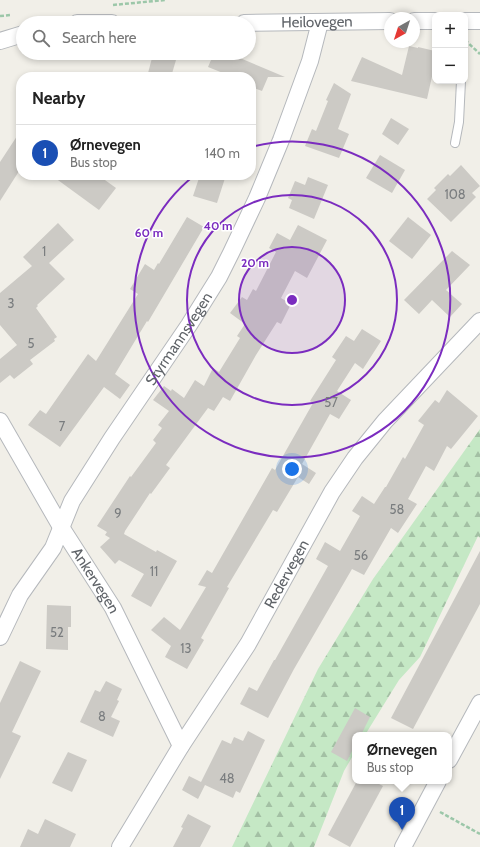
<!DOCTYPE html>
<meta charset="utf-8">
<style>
:root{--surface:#fff;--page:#f2f2f2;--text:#222;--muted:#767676;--line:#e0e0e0;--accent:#0b8043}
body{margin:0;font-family:Cabin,sans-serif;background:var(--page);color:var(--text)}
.controls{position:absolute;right:12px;top:12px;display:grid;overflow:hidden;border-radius:8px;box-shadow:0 2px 6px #0003}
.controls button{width:36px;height:36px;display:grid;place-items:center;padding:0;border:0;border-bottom:1px solid var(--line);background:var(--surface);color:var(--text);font:20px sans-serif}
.compass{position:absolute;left:384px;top:12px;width:36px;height:36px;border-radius:50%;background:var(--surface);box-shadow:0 2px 6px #0003;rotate:219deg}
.you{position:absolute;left:292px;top:469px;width:14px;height:14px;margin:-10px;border:3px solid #fff;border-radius:50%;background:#1a73e8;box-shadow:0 0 0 6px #1a73e833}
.badge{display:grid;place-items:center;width:26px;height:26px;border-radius:50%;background:var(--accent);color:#fff;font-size:13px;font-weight:700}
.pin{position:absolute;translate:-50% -33px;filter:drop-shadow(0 1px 2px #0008)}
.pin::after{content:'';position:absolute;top:21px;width:14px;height:12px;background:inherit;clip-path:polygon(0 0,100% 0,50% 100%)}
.popup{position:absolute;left:352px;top:732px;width:100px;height:52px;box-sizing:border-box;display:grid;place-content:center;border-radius:8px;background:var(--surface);filter:drop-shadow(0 1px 3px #0005);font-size:13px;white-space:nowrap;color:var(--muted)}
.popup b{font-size:15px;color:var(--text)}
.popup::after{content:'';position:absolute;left:50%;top:100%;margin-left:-8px;border:8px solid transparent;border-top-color:var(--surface)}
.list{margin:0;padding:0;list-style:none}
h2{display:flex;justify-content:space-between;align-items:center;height:52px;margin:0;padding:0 16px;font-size:17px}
h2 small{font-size:13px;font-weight:400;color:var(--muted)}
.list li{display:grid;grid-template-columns:26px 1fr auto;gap:12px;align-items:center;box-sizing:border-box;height:56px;padding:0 16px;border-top:1px solid var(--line)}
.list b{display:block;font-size:15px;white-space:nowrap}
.list p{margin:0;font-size:13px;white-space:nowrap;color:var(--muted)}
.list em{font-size:13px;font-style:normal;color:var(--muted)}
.icon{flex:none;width:22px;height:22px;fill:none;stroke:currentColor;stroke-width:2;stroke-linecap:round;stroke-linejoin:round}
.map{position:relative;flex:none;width:480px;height:847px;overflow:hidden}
.search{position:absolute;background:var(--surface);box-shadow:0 2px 6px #0003;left:16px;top:16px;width:240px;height:44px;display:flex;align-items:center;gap:10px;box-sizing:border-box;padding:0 14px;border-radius:22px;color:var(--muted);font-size:15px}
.panel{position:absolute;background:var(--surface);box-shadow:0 2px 6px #0003;left:16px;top:72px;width:240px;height:108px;border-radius:16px}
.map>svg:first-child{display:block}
.forest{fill:url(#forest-firs)}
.building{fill:#cccac5}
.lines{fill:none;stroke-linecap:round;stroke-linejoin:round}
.lane-casing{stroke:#b5b8bc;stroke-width:10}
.street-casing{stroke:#b5b8bc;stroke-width:18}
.path{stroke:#9cc7a9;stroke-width:2.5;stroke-dasharray:4 2;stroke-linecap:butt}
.lane{stroke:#fff;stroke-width:8}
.street{stroke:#fff;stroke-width:16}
.ring{fill:none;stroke:#7b2cbf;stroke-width:2}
.labels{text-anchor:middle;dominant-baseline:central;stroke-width:3;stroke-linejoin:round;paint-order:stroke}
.number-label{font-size:13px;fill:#7a7d7f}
.street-label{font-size:15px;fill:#5f6368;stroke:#fff}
.centre{fill:#7b2cbf;stroke:#fff;stroke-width:2}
.ring-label{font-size:12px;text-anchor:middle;font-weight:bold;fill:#7b2cbf;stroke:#fff;stroke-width:3;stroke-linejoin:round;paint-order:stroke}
</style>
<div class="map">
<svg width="480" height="847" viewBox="0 0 480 847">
<defs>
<pattern id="forest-firs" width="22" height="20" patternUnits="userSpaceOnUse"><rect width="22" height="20" fill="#c5e8c5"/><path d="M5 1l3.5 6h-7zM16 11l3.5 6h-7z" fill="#a3c0a4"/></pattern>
</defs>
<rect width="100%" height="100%" fill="#f1efe8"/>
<!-- forest -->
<polygon class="forest" points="480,429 480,538 478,536 420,657 399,680 365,735 355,735 355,752 344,771 314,847 232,847 318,669 373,579"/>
<!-- building -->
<g class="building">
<polygon points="409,46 418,48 418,47 435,51 435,63 427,99 351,81 362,57 402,75"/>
<polygon points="214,53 228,53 285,77 268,77 262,91 251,87 251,77 221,77 223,73 208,67"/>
<polygon points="153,54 176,60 171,77 147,77"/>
<polygon points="334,83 351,94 338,129 349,134 339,158 305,146 312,129 316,131 328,101 326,100"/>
<polygon points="391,118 409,129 398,145 382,134"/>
<polygon points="21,130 21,168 0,201 0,162"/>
<polygon points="380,155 405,170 392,193 366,178"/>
<polygon points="461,165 480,186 472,193 476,197 451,222 427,199 436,190 434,188 448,174 450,176"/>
<polygon points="51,175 98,175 116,188 99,210"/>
<polygon points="200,175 226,175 217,203 193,196"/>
<polygon points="308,177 328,185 314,219 289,208 292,200 288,198 295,181 305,185"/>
<polygon points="187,217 204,227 148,322 147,321 115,374 130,385 120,399 104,387 60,447 28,425 40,410 46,414 88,354 96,361 138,294 130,289 145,264 154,270 158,263 159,264"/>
<polygon points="408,217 431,235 412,259 389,241"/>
<polygon points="58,223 74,240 49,263 65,279 37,305 38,306 36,308 57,337 54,339 55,341 30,360 33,364 14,379 10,375 0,383 0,359 17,345 0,325 0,293 32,266 23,257"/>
<polygon points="298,225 327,240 307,278 295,271 281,298 291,304 281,324 277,322 256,355 230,401 223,397 214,411 208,408 166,465 170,468 151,494 150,493 125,531 124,534 156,552 157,550 177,561 151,607 131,596 144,574 119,560 115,564 100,547 110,538 105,535 107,532 97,526 130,476 131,477 156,443 153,440 162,428 158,425 169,411 153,400 164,386 171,391 172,389 184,398 195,380 204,386 213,368 219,372 240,338 237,336 245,324 230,313 242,297 247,300 253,289 256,291 276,252 269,248 277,233 290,240"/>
<polygon points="452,251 470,265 446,290 462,304 450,317 432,300 419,314 404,300"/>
<polygon points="362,329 381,341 363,369 355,363 337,391 351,400 339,419 330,414 302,464 316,473 309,484 298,477 277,512 273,510 227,587 229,588 201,638 204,640 187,669 165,657 171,646 151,630 164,617 180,630 182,627 206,587 198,585 207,570 212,573 272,468 275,470 313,403 310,401 336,360 332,357 346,336 354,341"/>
<polygon points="447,390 478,416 451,449 447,446 434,471 426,466 408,499 417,504 398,533 391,528 364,575 352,569 294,669 268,718 240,704 249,687 257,691 274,660 275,660 328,566 316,559 325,542 340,551 360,516 352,511 362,496 374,504 385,487 386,487 403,457 405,459 424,425 418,421 435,400 439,403"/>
<polygon points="480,551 480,604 413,729 391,718"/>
<polygon points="47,605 71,606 71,627 68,627 68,650 46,649"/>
<polygon points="20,661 41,671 12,732 21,736 0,779 0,703"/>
<polygon points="106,681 122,689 117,700 119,701 111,717 120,721 113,737 80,722 95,690 100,692"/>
<polygon points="355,708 370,717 361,735 355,735 355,745 347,761 331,752"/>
<polygon points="248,731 265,740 240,793 236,791 233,798 205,785 198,799 182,790 189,776 201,782 222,740 231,744 234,737 243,741"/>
<polygon points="68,752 87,760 72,792 52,783"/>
<polygon points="357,781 373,781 383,786 350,847 328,835"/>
<polygon points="188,814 211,826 200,847 173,847 183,828 181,827"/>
<polygon points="45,819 76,834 70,847 20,847 28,829 38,834"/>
</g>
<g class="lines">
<defs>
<polyline id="lane" points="455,143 459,122 461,81"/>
<g id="street">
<polyline points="414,21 435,21"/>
<polyline points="465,21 480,21"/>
<polyline points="77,23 112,23"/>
<path id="s1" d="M 244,23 L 390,21"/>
<polyline points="0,41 23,34"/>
<path id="s2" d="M 0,421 L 61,527 L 113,608 L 181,746"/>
<path id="s3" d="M 0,637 L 20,595 L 53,548 L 72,501 L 112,438 L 189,325 L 219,277 L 231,253 L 257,198 L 281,140 L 310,61 L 320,22"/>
<polyline points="449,760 480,703"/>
<path id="s4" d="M 120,847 L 181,746 L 248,644 L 332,492 L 355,458 L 385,421 L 480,321"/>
<polyline points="403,847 438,781"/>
</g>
</defs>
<!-- lane casing -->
<use href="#lane" class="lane-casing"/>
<!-- street casing -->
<use href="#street" class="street-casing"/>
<!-- path -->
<g class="path">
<polyline points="113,5 165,0"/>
<polyline points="0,16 11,15"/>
<polyline points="465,40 480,54"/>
<polyline points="440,812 480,834"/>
</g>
<!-- lane -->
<use href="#lane" class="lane"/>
<!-- street -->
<use href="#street" class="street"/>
</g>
<!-- distance rings -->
<circle cx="292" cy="300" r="53" fill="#7b2cbf" fill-opacity=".12"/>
<g class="ring">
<circle cx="292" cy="300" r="53"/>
<circle cx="292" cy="300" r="105"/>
<path d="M251 147A158 158 0 1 1 195 175"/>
</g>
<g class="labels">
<!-- number labels -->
<g class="number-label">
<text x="455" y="194">108</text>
<text x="44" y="251">1</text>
<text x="11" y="303">3</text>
<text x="31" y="343">5</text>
<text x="331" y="402">57</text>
<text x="62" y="426">7</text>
<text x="397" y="509">58</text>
<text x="118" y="513">9</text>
<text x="361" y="555">56</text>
<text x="154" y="571">11</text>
<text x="57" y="632">52</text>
<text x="186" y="648">13</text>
<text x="102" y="716">8</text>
<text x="227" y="778">48</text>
</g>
<!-- street labels -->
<g class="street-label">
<text stroke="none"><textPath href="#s1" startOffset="73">Heilovegen</textPath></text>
<text stroke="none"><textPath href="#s3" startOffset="349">Styrmannsvegen</textPath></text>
<text stroke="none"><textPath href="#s4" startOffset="320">Redervegen</textPath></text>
<text stroke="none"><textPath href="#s2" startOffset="186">Ankervegen</textPath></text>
</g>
</g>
<circle cx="292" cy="300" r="6" class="centre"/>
<g class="ring-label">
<text x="218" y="230">40 m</text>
<text x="149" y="237">60 m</text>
<text x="255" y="267">20 m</text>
</g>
</svg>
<div class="controls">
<button>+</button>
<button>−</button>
</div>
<svg class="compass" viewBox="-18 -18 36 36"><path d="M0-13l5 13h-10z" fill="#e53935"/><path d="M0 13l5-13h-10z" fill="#767676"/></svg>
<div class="you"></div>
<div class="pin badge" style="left:402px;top:830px;background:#1a4fb4">1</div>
<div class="popup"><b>Ørnevegen</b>Bus stop</div>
<div class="search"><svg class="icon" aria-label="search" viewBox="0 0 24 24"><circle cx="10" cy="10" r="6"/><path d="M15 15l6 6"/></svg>Search here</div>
<section class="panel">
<h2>Nearby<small></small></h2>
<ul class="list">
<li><span class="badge" style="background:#1a4fb4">1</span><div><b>Ørnevegen</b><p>Bus stop</p></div><em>140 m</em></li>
</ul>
</section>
</div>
